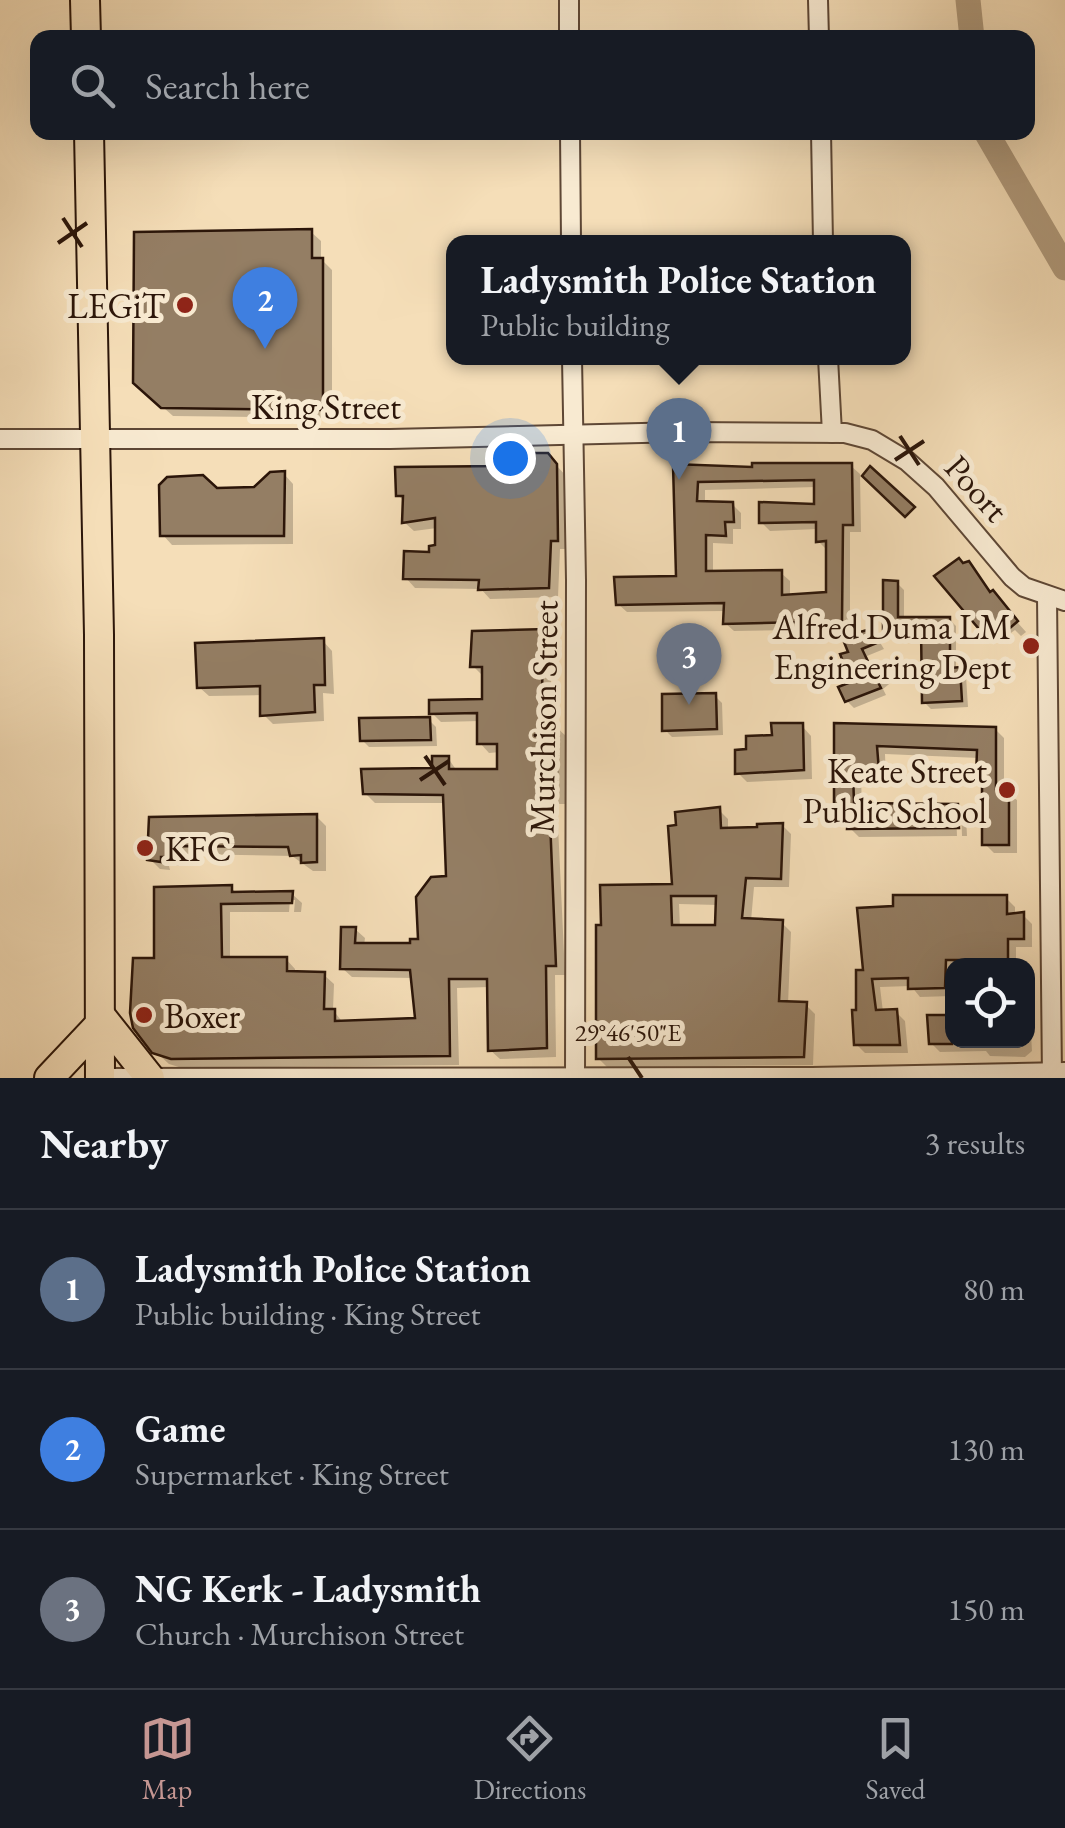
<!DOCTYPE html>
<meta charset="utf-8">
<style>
:root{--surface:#171b24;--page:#242831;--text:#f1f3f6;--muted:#9ea1a6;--line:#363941;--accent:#c59692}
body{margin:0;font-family:"EB Garamond",serif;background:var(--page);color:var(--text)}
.controls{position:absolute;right:30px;bottom:30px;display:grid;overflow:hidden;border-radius:20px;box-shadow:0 10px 40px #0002}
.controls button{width:90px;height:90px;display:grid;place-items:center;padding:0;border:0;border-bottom:2px solid var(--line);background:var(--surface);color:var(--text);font:50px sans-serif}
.you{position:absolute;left:510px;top:458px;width:35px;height:35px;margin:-25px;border:8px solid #fff;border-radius:50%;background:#1a73e8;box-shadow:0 0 0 15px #1a73e833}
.badge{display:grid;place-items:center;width:65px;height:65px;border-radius:50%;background:var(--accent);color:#fff;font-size:32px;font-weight:700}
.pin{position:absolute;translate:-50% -82px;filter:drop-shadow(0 2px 5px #0008)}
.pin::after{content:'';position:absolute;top:52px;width:35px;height:30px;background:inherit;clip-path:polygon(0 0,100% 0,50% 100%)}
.popup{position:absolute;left:446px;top:235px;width:465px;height:130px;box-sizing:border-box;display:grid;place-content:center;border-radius:20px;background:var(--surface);filter:drop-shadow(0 2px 8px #0005);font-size:32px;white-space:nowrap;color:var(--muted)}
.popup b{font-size:38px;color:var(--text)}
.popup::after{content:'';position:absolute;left:50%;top:100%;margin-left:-20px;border:20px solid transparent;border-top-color:var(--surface)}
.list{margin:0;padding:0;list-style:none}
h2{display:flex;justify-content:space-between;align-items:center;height:130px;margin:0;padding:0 40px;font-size:42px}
h2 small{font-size:32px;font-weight:400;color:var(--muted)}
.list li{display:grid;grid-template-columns:65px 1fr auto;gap:30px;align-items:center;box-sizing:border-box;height:160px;padding:0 40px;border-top:2px solid var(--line)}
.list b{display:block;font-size:38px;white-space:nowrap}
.list p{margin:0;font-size:32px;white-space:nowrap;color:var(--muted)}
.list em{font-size:32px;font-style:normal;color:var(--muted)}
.icon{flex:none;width:55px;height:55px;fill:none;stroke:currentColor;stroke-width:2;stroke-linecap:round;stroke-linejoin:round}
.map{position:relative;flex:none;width:1065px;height:1078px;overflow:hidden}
.search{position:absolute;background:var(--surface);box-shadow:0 10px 40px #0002;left:30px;right:30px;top:30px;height:110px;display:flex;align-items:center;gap:25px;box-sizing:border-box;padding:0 35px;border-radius:20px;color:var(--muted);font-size:38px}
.sheet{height:610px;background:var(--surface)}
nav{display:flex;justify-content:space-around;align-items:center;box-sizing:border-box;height:140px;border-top:2px solid var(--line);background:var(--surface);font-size:28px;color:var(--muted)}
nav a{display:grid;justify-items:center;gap:5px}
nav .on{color:var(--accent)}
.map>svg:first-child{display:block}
.shadow{fill:#0003;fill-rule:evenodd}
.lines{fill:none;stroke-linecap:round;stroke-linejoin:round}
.river{stroke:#b09a7c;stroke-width:25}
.building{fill:#947e64;stroke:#2b1509;stroke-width:2.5;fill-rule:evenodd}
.minor-casing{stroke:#5e4735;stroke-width:22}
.highway-casing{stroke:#2b1509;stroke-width:32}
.minor{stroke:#f8ead1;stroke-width:18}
.highway{stroke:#f5deb8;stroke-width:28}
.ticks{fill:none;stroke:#2b1509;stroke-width:4}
.poi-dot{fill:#8f2418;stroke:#f8ead1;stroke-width:4}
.labels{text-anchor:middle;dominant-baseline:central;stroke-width:10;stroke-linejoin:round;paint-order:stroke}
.poi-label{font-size:35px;fill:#2b1509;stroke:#f8ead1;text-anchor:end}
.street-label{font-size:35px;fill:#2b1509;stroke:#f8ead1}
.ticks-label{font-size:25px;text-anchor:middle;fill:#2b1509;stroke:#f8ead1;stroke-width:10;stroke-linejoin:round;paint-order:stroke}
</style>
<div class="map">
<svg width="1065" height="1078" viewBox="0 0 1065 1078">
<rect width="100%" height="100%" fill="#f5deb8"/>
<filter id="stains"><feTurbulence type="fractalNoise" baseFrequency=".002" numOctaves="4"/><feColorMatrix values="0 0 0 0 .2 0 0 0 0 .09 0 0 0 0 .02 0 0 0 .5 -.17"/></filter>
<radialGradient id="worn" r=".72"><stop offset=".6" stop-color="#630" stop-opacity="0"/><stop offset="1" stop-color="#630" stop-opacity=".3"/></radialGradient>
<!-- shadow -->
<g class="shadow">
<polygon points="311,232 321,241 321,259 332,270 332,418 173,416 146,392"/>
<polygon points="547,455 566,476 567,549 560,549 558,597 490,599 481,589 415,588 406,578 438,547 437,528 414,531 404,522 405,502 398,495"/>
<path d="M 851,466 L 860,474 L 861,532 L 850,532 L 850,629 L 734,631 L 725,623 L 726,611 L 627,612 L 618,604 L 678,579 L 676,467 L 755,470 ZM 816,487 L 816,506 L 761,522 L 770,531 L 818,529 L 818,541 L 827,550 L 828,594 L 790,597 L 790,581 L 781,573 L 713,573 L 713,543 L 733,544 L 733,529 L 741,529 L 741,513 L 732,504 L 705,503 L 705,490 Z"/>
<polygon points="284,474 293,484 293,544 172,545 163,535 216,490 255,490"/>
<polygon points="968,564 992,594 1026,632 1021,636 1015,630 1004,638 991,638 980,628 964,565"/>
<polygon points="897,583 904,590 904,619 949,619 956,626 956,670 966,676 968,707 931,709 924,702 923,634 892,635 885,628"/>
<polygon points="545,631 555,641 554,675 551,675 551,727 556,727 566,736 565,804 557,804 565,975 555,975 556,1057 500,1059 490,1050 489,987 457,988 459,1065 182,1068 169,1064 158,1054 156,960 231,888 238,894 292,894 302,903 301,912 294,912 295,900 290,900 289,912 230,912 230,960 286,959 295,969 295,974 324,975 334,984 333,1010 344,1024 417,1021 413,978 352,977 342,968 355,929 365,938 364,946 412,945 420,941 449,879 446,803 375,803 365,793 435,770 448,758 457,771 499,771 500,752 489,753 480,743 480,721 441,722 432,713 484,702 482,675 473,666"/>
<polygon points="873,631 884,649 867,656 874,671 890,664 899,676 883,689 886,695 854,708 847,701 855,683 851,653"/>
<polygon points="323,641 332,651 334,694 323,693 324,721 273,724 263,714 263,695 209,696 199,687"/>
<polygon points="715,696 722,703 723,735 672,737 665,730"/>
<polygon points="429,720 436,727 437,746 369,747 362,740"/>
<polygon points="836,725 995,729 1004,738 1004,791 1017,800 1017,853 994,853 985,844 985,781 979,776 979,758 885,754 886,779 861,779 862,806 957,806 966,815 967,836 962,836 961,812 956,812 957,836 859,837 850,828 851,812 846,812 837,803"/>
<polygon points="802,726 811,736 812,779 747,782 738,773"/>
<path d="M 719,810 L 728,819 L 728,830 L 782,825 L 791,834 L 789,887 L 754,887 L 751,921 L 782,923 L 791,932 L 788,1004 L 806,1005 L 815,1014 L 813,1065 L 607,1067 L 598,1058 L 675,887 ZM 679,904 L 718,905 L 718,927 L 680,927 Z"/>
<polygon points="316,816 326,826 326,871 313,871 292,856 182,854 183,866 169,866 170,870 160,869 150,859 151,819"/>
<polygon points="1006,898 1015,907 1015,916 1023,915 1032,924 1032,947 1016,947 1016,966 952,966 952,996 920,997 911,986 880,987 883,1012 896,1012 905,1021 908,1053 865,1053 856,1044 858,973"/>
<polygon points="1028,980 1032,1051 1025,1057 990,1056 986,1051 940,1052 931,1043 930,1018 952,1017 952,1040 1028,1040"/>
</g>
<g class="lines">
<!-- river -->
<g class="river">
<polyline points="968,0 972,38"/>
<polyline points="986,132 1065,268"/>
</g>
</g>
<!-- building -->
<g class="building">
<polygon points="312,229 312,258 323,258 323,410 161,408 133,383 134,232"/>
<polygon points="501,453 548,453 557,464 558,541 551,541 549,588 478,590 479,580 403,579 404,551 429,552 429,546 435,545 435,518 402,523 403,496 396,496 395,467 501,466"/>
<path d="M 752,463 L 852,463 L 853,525 L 843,525 L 842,621 L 723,624 L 724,603 L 616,605 L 614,577 L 676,576 L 673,464 L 752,467 ZM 814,480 L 814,504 L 759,502 L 759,523 L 816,522 L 816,542 L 826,541 L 826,592 L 782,595 L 782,570 L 706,571 L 706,535 L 726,536 L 725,522 L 734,522 L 733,502 L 697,501 L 698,482 Z"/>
<polygon points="870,466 915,507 905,517 862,476"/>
<polygon points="285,471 284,536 160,536 159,485 167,477 203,475 217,488 254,487 270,472"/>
<polygon points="959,558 963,563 969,561 990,592 993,590 1018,621 1010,628 1005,621 994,630 979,629 934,576"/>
<polygon points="883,580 898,581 898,617 950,617 950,668 960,667 962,701 922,703 921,628 883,629"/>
<polygon points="874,628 879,642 862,649 872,670 890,661 893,669 878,682 881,688 845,702 838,687 851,682 840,654 848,652 842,637"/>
<polygon points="546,629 545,667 542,667 543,724 557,724 557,795 549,795 556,966 546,966 547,1048 488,1051 487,979 449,979 450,1056 171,1059 152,1053 133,1028 130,1013 133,958 154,958 154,887 232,885 232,892 293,891 292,903 221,904 222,957 287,957 287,971 325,972 324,1009 335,1009 335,1021 415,1018 410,970 340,969 341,927 356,927 355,943 410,943 410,939 418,939 416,897 431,877 446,876 443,795 363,794 361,769 432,768 432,756 449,756 449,769 497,769 497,744 477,744 477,713 429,714 429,700 482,699 482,667 470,667 472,631"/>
<polygon points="324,638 325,685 314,685 315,712 260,716 260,686 197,688 195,643"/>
<polygon points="716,693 717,729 662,731 662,694"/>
<polygon points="430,717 431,740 360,741 359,718"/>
<polygon points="771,723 803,723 804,770 735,774 735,750 746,749 746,736 772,735"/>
<polygon points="834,723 996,727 996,789 1009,789 1009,845 982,845 982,776 976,777 977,750 877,746 879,771 853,771 854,803 958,804 959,828 847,829 849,804 834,804"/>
<path d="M 720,807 L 721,828 L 757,827 L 757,824 L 783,823 L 781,879 L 746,878 L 742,918 L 783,920 L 779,1001 L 807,1002 L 804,1057 L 596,1059 L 596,925 L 601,925 L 600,885 L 672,884 L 668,826 L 676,825 L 675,812 ZM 671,896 L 716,896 L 715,925 L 672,925 Z"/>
<polygon points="317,814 317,862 301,863 301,855 290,856 288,847 174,846 174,857 161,857 161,862 147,860 149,817"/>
<polygon points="893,895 1007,895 1007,914 1024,912 1024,939 1008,939 1008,960 946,960 945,988 908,989 908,978 872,979 876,1010 897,1009 900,1045 854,1045 852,1010 856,1010 856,970 863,970 857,908 893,906"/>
<polygon points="927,1015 952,1015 952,1044 929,1044"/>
</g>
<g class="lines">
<defs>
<g id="minor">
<polyline points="569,0 569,38"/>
<polyline points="818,0 819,38"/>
<polyline points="570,132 571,242"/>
<polyline points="821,132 823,242"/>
<polyline points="572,358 576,580 575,1078"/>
<polyline points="828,358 832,433"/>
<polyline points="0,439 390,439 683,432 845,433 872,440 907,461 936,487 1012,577 1024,587 1065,601"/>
<polyline points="1047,597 1052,1078"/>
<polyline points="98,1078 812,1077 1065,1072"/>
</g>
<g id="highway">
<polyline points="85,0 86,38"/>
<polyline points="89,132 99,635 100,1078"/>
<polyline points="100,1015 150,1078"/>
<polyline points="49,1078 100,1024"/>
</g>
</defs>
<!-- minor casing -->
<use href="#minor" class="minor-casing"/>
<!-- highway casing -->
<use href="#highway" class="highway-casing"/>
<!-- minor -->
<use href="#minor" class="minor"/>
<!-- highway -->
<use href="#highway" class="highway"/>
</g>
<!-- ticks -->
<path class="ticks" d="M 63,218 L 82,247M 58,243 L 87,223M 900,436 L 919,465M 895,460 L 924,441M 425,756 L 445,785M 420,780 L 449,761M 628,1057 L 642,1078"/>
<!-- markers -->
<g class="poi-dot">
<circle cx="185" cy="305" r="10"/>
<circle cx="1031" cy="646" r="10"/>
<circle cx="1007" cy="790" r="10"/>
<circle cx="145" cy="848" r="10"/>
<circle cx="144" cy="1015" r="10"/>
</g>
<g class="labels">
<!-- poi labels -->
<g class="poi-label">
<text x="165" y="305">LEGiT</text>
<text x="1011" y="626">Alfred Duma LM<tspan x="1011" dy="40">Engineering Dept</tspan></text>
<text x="987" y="770">Keate Street<tspan x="987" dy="40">Public School</tspan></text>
<text x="165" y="848" text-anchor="start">KFC</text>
<text x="164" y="1015" text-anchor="start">Boxer</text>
</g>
<!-- street labels -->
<g class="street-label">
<text x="326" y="406">King Street</text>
<text transform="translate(977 488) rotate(48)">Poort</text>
<text transform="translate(543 717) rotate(-89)">Murchison Street</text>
</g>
</g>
<g class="ticks-label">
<text x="628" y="1041">29°46'50"E</text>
</g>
<rect width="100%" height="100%" filter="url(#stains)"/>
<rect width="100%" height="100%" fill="url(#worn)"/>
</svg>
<div class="controls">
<button><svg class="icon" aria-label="locate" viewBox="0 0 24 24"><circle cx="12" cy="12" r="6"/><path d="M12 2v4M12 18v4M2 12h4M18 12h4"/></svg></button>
</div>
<div class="you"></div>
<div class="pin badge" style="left:679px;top:480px;background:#5c6f8a">1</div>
<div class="popup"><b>Ladysmith Police Station</b>Public building</div>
<div class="pin badge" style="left:265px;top:349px;background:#3f7fe0">2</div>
<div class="pin badge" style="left:689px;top:705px;background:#6b7280">3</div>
<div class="search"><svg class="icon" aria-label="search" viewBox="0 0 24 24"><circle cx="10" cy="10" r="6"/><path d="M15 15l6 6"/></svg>Search here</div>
</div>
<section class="sheet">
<h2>Nearby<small>3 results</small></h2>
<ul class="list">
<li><span class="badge" style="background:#5c6f8a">1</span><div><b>Ladysmith Police Station</b><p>Public building · King Street</p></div><em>80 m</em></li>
<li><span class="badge" style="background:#3f7fe0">2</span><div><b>Game</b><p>Supermarket · King Street</p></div><em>130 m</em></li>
<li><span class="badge" style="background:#6b7280">3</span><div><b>NG Kerk - Ladysmith</b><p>Church · Murchison Street</p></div><em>150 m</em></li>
</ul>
</section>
<nav>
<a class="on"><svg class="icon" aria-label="map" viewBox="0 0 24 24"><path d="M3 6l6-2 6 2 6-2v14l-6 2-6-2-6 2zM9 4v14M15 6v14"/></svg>Map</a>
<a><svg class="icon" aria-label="directions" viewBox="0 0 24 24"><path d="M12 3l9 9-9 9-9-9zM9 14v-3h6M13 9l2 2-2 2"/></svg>Directions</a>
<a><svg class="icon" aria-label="saved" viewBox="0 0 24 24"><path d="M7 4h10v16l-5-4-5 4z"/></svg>Saved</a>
</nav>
